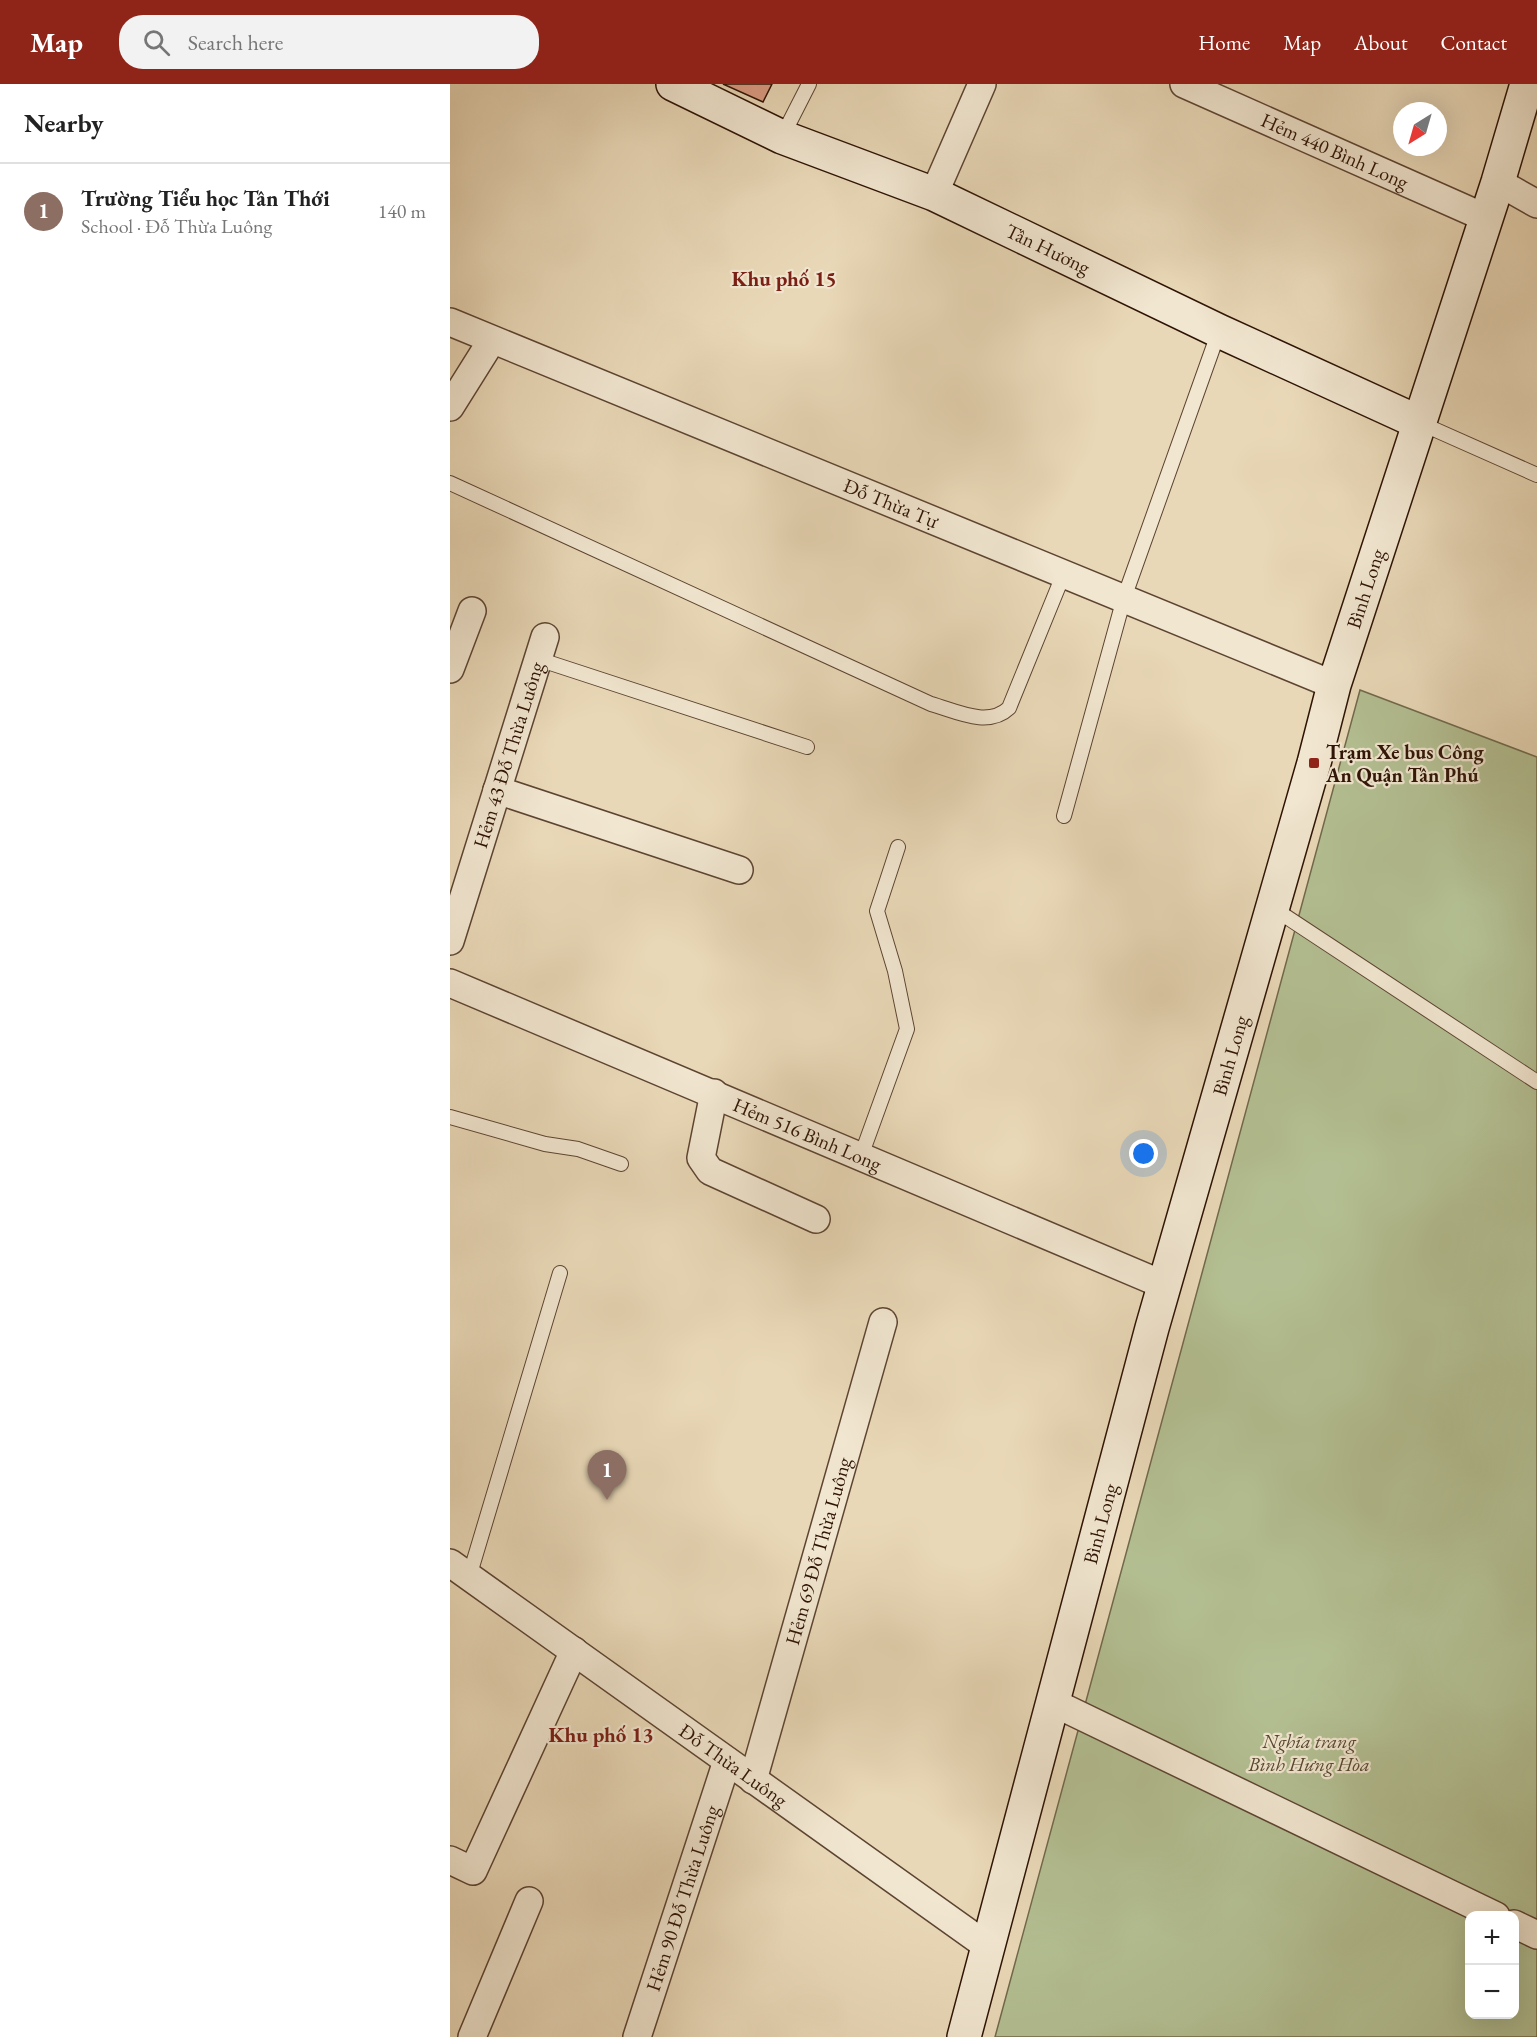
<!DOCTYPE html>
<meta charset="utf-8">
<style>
:root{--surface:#fff;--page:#f2f2f2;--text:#222;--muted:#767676;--line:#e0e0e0;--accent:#8f2418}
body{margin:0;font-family:"EB Garamond",serif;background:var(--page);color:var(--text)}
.controls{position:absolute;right:18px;bottom:18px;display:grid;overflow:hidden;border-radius:12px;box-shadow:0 6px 24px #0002}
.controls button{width:54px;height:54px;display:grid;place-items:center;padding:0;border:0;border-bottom:2px solid var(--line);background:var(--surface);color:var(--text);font:30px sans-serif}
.compass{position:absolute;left:943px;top:18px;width:54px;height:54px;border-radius:50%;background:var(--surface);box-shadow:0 6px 24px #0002;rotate:217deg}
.you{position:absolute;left:694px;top:1070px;width:21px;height:21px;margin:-15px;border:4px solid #fff;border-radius:50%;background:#1a73e8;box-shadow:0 0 0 9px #1a73e833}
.badge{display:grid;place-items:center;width:39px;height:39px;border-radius:50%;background:var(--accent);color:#fff;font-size:20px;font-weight:700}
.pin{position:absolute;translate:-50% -50px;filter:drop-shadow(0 2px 3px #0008)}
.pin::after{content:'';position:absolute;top:32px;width:21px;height:18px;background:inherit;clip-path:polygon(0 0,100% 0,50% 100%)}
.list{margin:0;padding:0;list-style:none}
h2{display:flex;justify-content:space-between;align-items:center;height:78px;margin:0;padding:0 24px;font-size:26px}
h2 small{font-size:20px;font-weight:400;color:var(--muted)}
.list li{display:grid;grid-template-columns:39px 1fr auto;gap:18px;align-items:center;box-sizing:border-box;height:96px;padding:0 24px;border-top:2px solid var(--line)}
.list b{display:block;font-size:22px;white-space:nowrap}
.list p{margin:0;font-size:20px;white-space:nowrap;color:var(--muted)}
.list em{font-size:20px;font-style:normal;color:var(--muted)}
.icon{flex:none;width:33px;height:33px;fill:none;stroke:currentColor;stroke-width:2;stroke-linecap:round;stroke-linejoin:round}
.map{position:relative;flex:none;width:1087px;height:1953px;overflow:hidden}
header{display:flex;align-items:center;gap:36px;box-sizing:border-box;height:84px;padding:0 30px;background:var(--accent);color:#fff}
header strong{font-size:28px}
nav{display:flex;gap:33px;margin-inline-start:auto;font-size:21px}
.search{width:420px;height:54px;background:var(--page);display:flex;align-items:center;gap:15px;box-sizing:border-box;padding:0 21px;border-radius:24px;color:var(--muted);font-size:22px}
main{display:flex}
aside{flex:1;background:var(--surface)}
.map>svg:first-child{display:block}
.green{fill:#b3bf92;stroke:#70694c;stroke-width:1.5;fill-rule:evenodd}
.building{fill:#db9b83;stroke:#2e1305;stroke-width:1.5}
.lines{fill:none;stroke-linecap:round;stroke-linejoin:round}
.lane-casing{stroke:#5d4432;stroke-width:16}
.street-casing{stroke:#5d4432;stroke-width:30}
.secondary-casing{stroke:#2e1305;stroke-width:36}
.lane{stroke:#f1e6d0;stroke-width:14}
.street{stroke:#f1e6d0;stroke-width:27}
.secondary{stroke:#f1e6d0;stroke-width:33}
.poi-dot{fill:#8f2418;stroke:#f1e6d0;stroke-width:2}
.labels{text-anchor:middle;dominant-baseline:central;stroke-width:4.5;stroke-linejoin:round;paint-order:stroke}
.street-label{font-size:20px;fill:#2e1305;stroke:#f1e6d0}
.poi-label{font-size:20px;font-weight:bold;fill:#2e1305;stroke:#f1e6d0;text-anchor:start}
.park-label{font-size:20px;font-style:italic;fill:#56472f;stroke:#f1e6d0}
.neighbourhood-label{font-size:21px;font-weight:bold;fill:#7a1f14;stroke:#f1e6d0}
</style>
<header>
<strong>Map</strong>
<div class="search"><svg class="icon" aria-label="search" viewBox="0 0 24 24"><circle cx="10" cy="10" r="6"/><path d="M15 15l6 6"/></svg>Search here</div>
<nav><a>Home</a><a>Map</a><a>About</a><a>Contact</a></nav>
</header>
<main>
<aside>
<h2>Nearby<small></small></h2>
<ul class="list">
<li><span class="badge" style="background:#8d6e63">1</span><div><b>Trường Tiểu học Tân Thới</b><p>School · Đỗ Thừa Luông</p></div><em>140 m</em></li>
</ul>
</aside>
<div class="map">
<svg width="1087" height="1953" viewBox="0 0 1087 1953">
<rect width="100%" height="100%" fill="#e9d8b7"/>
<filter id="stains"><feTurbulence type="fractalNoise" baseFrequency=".00333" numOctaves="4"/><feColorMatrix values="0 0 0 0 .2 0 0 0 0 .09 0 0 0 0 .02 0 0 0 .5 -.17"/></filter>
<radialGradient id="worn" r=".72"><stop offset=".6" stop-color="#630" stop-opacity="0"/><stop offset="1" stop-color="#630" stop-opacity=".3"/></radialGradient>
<!-- green -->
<path class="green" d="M 910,606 L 1087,673 L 1087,1953 L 545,1953 ZM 1020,1832 L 1064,1832 L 1064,1930 L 1020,1930 Z"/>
<!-- building -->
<polygon class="building" points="273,0 322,0 313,18"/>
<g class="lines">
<defs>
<g id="lane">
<polyline points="332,53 359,0"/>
<polyline points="970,339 1087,391"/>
<path d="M 0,399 L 481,620 C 506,627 538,644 559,624 L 614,489"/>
<polyline points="88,575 357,663"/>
<polyline points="614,732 674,514 769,247"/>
<polyline points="823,824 1087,998"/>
<polyline points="0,1033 95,1060 128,1065 171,1080"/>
<polyline points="411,1072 457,945 445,887 427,827 448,763"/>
<polyline points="19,1493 110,1189"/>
</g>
<g id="street">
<path id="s1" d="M 734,0 L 1036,134"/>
<polyline points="1048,98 1087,120"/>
<polyline points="484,110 532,0"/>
<path id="s2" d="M 0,238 L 884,601"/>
<polyline points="0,323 42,256"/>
<polyline points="0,585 22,527"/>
<polyline points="47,706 289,786"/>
<path id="s3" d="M 0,857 L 95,553"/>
<path id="s4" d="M 0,899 L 714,1201"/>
<polyline points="264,1009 251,1074 260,1087 366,1135"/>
<path id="s5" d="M 0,1479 L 537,1862"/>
<polyline points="602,1618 1046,1832"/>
<path id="s6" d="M 303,1696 L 433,1238"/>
<polyline points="0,1776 23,1787 124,1567"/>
<polyline points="1064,1840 1087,1851"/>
<polyline points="22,1953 79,1817"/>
<path id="s7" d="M 187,1953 L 277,1677"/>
</g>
<g id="secondary">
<path id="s8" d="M 223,0 L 332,53 L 484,110 L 769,247 L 968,338"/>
<path id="s9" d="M 514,1953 L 702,1244 L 864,679 L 884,601 L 1048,98 L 1077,0"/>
</g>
</defs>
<!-- lane casing -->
<use href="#lane" class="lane-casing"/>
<!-- street casing -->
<use href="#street" class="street-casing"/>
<!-- secondary casing -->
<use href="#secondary" class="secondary-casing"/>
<!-- lane -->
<use href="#lane" class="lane"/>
<!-- street -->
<use href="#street" class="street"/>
<!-- secondary -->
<use href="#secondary" class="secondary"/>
</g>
<!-- markers -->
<rect class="poi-dot" x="858" y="673" width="12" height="12" rx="3"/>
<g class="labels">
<!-- street labels -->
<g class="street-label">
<text stroke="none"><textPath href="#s1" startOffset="165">Hẻm 440 Bình Long</textPath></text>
<text stroke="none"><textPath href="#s8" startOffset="410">Tân Hương</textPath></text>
<text stroke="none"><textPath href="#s2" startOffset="477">Đỗ Thừa Tự</textPath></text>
<text stroke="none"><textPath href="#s9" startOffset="1503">Bình Long</textPath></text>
<text stroke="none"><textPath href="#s3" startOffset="195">Hẻm 43 Đỗ Thừa Luông</textPath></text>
<text stroke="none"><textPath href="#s9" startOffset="1017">Bình Long</textPath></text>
<text stroke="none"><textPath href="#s4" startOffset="388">Hẻm 516 Bình Long</textPath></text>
<text stroke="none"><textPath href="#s9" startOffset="531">Bình Long</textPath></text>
<text stroke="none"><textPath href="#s6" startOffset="238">Hẻm 69 Đỗ Thừa Luông</textPath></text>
<text stroke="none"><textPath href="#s5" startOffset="348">Đỗ Thừa Luông</textPath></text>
<text stroke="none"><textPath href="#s7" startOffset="146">Hẻm 90 Đỗ Thừa Luông</textPath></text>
</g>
<!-- poi labels -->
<g class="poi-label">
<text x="876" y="668">Trạm Xe bus Công<tspan x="876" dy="23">An Quận Tân Phú</tspan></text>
</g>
<!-- park labels -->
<g class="park-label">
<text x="859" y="1657">Nghĩa trang<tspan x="859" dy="23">Bình Hưng Hòa</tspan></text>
</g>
<!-- neighbourhood labels -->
<g class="neighbourhood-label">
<text x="334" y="194">Khu phố 15</text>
<text x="151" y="1650">Khu phố 13</text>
</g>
</g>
<rect width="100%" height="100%" filter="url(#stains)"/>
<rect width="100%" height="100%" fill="url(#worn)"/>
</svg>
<div class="controls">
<button>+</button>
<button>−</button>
</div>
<svg class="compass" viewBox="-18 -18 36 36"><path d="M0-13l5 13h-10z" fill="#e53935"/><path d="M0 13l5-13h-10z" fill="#767676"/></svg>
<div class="you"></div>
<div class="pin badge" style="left:157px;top:1416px;background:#8d6e63">1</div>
</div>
</main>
